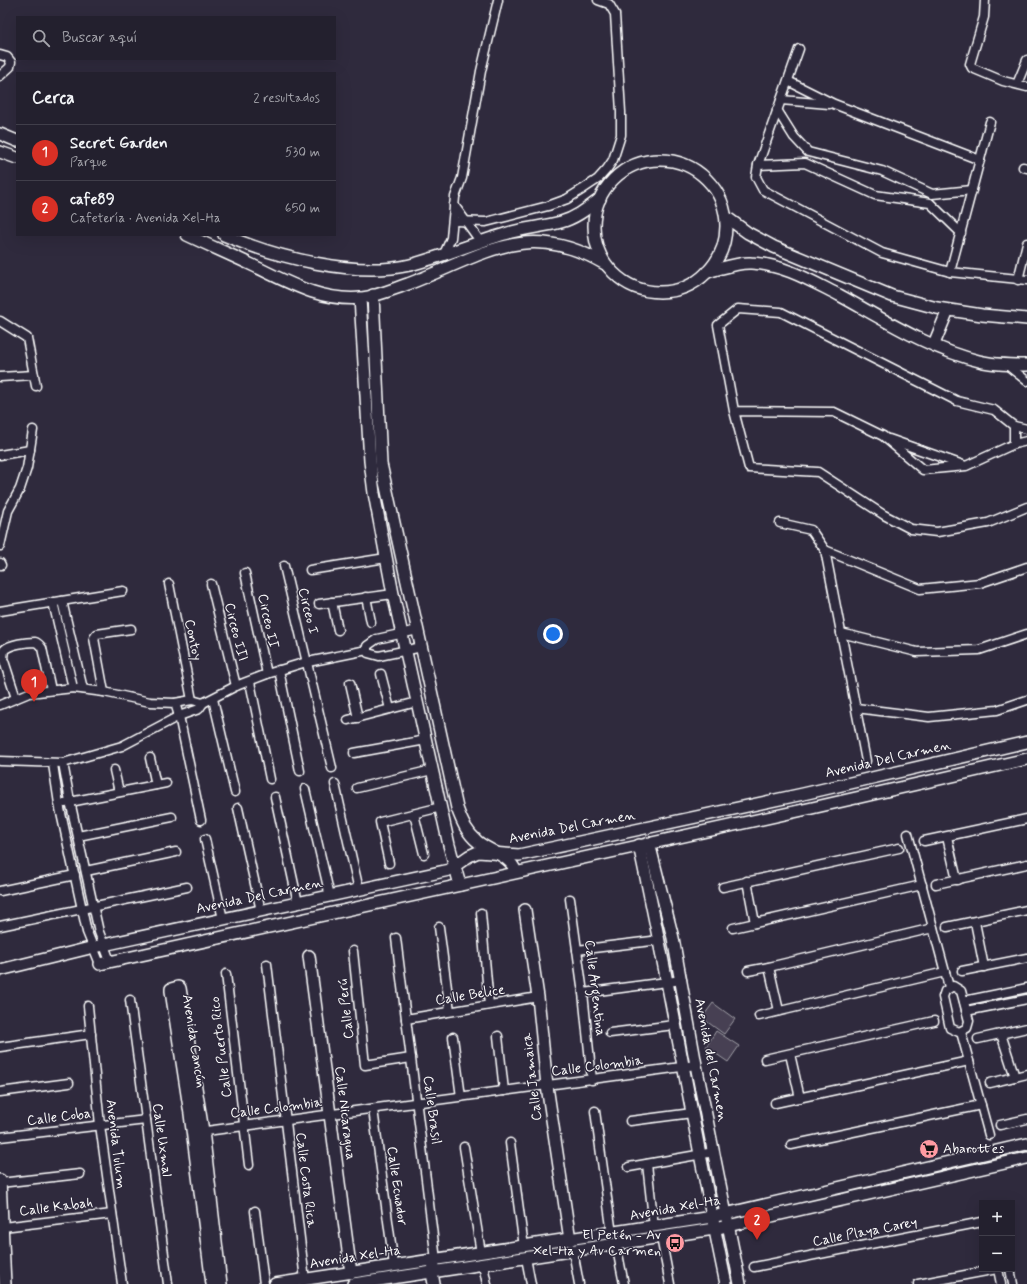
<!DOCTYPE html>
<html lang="es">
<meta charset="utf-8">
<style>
:root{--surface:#23202e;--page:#2f2d3a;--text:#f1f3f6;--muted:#a3a3aa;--line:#403e4a;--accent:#d93025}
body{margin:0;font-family:Mynerve,sans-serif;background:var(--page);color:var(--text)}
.controls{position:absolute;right:12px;bottom:12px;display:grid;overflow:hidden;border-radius:0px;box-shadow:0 4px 16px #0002}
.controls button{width:36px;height:36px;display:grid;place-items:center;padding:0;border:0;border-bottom:1px solid var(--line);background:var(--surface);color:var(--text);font:20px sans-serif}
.you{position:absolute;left:553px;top:634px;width:14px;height:14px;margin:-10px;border:3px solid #fff;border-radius:50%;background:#1a73e8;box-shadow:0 0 0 6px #1a73e833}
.badge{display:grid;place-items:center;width:26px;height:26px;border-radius:50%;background:var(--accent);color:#fff;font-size:13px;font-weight:700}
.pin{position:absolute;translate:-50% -33px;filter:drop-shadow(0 1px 2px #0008)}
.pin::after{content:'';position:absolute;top:21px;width:14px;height:12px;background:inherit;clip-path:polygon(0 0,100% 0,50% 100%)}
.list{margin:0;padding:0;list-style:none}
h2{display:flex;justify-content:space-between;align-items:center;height:52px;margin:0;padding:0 16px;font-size:17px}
h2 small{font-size:13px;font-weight:400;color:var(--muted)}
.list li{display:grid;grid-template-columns:26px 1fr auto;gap:12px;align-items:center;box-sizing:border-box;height:56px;padding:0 16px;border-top:1px solid var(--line)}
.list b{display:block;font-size:15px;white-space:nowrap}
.list p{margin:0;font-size:13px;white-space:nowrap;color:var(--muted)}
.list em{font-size:13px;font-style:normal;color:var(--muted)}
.icon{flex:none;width:22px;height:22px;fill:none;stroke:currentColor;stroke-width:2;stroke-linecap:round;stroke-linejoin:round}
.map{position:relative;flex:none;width:1027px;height:1284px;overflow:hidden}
.search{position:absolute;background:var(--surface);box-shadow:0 4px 16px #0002;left:16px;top:16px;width:320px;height:44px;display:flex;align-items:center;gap:10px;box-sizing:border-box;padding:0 14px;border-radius:0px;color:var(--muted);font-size:15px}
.panel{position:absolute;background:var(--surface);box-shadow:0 4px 16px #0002;left:16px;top:72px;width:320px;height:164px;border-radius:0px}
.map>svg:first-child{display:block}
.green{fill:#464152;stroke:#a2a0a8}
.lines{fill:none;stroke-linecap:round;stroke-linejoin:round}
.street-casing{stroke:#fff;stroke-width:11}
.secondary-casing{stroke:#fff;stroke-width:14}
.street{stroke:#2f2a3d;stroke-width:8}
.secondary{stroke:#2f2a3d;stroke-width:11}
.labels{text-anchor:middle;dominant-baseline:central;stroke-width:3;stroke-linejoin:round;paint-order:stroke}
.street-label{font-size:14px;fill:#fff;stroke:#2f2a3d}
.poi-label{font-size:14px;fill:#fff;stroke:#2f2a3d;text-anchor:start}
</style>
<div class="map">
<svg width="1027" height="1284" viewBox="0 0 1027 1284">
<rect width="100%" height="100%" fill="#2f2a3d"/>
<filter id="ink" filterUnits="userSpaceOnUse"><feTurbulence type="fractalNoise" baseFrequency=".025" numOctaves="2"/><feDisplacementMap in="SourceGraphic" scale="8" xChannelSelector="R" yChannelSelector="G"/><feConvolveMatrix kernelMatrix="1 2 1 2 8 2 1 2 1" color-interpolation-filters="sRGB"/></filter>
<g filter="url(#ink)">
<!-- green -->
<g class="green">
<polygon points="713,1003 735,1019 724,1034 702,1018"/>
<polygon points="716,1031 739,1046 728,1062 706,1047"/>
</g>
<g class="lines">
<defs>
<g id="street">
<polyline points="985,0 984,17 970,64 972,68 1003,81 1027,87"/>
<polyline points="799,49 758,165 756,177 763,190 882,253 950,272 1027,280"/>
<polyline points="0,55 7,57 11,62 10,67 0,76"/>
<polyline points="788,81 834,104 980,160"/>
<polyline points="1017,84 1027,60"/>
<polyline points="781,100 829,104"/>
<polyline points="777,110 794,137 808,152 882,171 932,194 972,190"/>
<polyline points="758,165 805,163 875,195 930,203 961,233"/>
<polyline points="1023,167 1027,168"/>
<polyline points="454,205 480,241"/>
<polyline points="454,221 486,222 548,206 567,199 583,189 598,179 607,169 613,160 621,135 621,112 615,14 609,4 598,0"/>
<polyline points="444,254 451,238 455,197 462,178 481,71 498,0"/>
<polyline points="950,272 990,122"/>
<polyline points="1018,280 1027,243"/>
<polyline points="0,321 27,338 36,386"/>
<polyline points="1007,365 1027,381"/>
<polyline points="0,377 34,375"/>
<polyline points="734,411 834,412 883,436 923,470 966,466 1014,444 1014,426 994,410 957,401 781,312 738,309 718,325 734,411 749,468 818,472 884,515 911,529 937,532 988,523 1027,507"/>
<polyline points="1014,426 1027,429"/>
<polyline points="889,439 963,465"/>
<polyline points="1014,444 1027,441"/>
<polyline points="0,455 30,450"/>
<polyline points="780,523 811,530 825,550 920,589 980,583 1027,567"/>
<polyline points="0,546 8,511 20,489 27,468 33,430"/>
<polyline points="825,550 866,761"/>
<polyline points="0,563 1,565"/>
<polyline points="284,566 332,768"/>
<polyline points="310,570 386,558"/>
<polyline points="245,573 267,674"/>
<polyline points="169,584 192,700"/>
<polyline points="211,584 236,686"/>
<polyline points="366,597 371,622"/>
<polyline points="62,601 83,689"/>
<polyline points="53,602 73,688"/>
<polyline points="332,602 338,630"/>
<polyline points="319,604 393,594"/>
<polyline points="0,611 123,591"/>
<polyline points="841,633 917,652 979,650 1027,634"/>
<polyline points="367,650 368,653 379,656 422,647"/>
<polyline points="367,650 367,646 377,639 418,630"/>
<polyline points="279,670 300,771"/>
<polyline points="381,674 390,709"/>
<polyline points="250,682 270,779"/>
<polyline points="350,683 358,718"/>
<polyline points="104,692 94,638 97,634 131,629"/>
<path d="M 16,698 L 3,658 L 4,650 C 10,644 27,642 35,642 C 39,643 40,646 42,648 L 51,690"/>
<polyline points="213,699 235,792"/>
<polyline points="175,703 179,716 201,820"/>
<polyline points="0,705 29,693 73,688 104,692 150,702 175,703 192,700 203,703 236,686 267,674 303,663 367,650"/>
<polyline points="856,708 929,717 997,710 1027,700"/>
<polyline points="348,720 417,702"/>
<polyline points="354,753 426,740"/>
<polyline points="150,758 156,785"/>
<polyline points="0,761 63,763 122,746 179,716 199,709 203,703"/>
<polyline points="63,763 70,801 99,932 110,961"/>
<polyline points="53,764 59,804 87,932 100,964"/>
<polyline points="114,770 119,792"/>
<polyline points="335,784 359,890"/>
<polyline points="357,788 432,770"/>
<polyline points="305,789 330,896"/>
<polyline points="275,797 298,903"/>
<polyline points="65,803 166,783"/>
<polyline points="238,808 261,911"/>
<polyline points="414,814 424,854"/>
<polyline points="908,834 949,987"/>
<polyline points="78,836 172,817"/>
<polyline points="947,837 957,880"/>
<polyline points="205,839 223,919"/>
<polyline points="924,841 1027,819"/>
<polyline points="389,863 380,822 441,807"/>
<polyline points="86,871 176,852"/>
<polyline points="747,881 755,923"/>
<polyline points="936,884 1027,864"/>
<polyline points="723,887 899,848"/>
<polyline points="0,891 75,875"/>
<polyline points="570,899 583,993 592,1080"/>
<polyline points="481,913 489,1005"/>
<polyline points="975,922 984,967"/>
<polyline points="0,926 187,887"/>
<polyline points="439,927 450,1011"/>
<polyline points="947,927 1027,910"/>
<polyline points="733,928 922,885"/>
<polyline points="396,938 436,1260"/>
<polyline points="577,950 660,940"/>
<polyline points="353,951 365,1065 411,1058"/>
<polyline points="267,964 305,1280"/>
<polyline points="769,967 779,1011"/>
<polyline points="748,971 769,967 933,928"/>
<polyline points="962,971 1027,958"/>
<polyline points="226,974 249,1165"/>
<polygon points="953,986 961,991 969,1021 967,1028 959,1032 950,1028 943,997 945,991"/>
<polyline points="583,993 682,980"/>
<polyline points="130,1000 168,1284"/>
<polyline points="964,1001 1027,988"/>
<polyline points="88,1006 100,1125 122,1284"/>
<polyline points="966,1011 1027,999"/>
<polyline points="759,1016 945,972"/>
<polyline points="406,1019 538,997"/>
<polyline points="961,1032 989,1135"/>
<polyline points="610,1033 674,1025"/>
<polyline points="1001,1034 1015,1077"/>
<polyline points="498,1036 504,1091"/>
<polyline points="453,1037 461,1097"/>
<polyline points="978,1039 1027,1028"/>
<polyline points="0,1047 91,1034"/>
<polyline points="790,1054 800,1098"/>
<polyline points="765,1059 934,1021"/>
<polyline points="990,1083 1027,1074"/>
<polyline points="0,1092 69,1083"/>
<polyline points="775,1103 969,1061"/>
<polyline points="373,1109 394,1266"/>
<polyline points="595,1111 612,1234"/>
<polyline points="630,1121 692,1113"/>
<polyline points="1000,1125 1027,1119"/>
<polyline points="199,1132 696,1065"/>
<polyline points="0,1137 146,1120"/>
<polyline points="510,1143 524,1247"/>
<polyline points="791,1145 981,1105"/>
<polyline points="464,1147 481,1253"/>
<polyline points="647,1164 654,1227"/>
<polyline points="629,1167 714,1152"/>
<polyline points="0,1183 80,1174"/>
<polyline points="255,1211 264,1284"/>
<polyline points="3,1227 112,1214"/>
<polyline points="661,1237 670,1284"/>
<polyline points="616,1244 624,1284"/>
<polyline points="573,1251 579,1284"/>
<polyline points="526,1258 531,1284"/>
<polyline points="483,1265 487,1284"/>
<polyline points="754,1267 982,1222"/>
<polyline points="998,1269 1001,1284"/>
<polyline points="1010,1269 1013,1284"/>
<polyline points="918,1284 997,1269"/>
</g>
<g id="secondary">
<polyline points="0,134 17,141"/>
<polyline points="0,152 17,158"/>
<circle cx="660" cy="226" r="66"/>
<polyline points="726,217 748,233 774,247 892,296 937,308 982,315 1027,319"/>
<path d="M 187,235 C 208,245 229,254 250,264 C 286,281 320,302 362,298 C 378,296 393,289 408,284 C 482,256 527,218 605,264"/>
<path d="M 224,235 C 275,257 355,278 410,265 C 442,257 473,243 505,234 C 523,228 543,227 561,222 C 576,218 588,208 600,199"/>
<path d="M 707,272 C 721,269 737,262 751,263 C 783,264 811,281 839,295 C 883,319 929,349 979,361 C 994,365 1011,365 1027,365"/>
<path d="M 373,295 L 381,464 L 457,808 C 462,822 467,833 478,842 C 492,853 510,855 516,872"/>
<polyline points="360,298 370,461 374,493 393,594 449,845 460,885"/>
<polyline points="934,344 948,310"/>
<polyline points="649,843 673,938 696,1065 740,1284"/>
<path d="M 639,845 C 671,991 695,1138 726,1284"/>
<polyline points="525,910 538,997 547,1086 570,1240"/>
<polyline points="309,956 351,1273"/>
<polyline points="100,964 812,808 1027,759"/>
<polyline points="0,970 94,947 449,870 469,856 478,852 519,855 803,794 1027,742"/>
<polyline points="0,1180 5,1284"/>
<polyline points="434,1266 432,1273 434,1284"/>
<polyline points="212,1284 190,1114 171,991 171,989 178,987 180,988 203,1131 221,1284"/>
<polyline points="275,1284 712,1217 1027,1144"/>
<polyline points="353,1284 714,1229 1027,1158"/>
</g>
</defs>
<!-- street casing -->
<use href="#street" class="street-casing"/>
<!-- secondary casing -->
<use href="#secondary" class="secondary-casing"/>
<!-- street -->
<use href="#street" class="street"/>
<!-- secondary -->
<use href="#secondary" class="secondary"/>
</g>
</g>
<!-- icons -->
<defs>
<symbol id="supermarket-disc" viewBox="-11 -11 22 22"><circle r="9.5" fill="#ff9aa2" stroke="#2f2a3d"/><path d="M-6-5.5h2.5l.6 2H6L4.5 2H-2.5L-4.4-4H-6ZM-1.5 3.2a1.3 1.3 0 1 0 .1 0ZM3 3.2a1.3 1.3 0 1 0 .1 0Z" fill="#111"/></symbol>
<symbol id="bus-disc" viewBox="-11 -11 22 22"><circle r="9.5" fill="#ff9aa2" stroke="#2f2a3d"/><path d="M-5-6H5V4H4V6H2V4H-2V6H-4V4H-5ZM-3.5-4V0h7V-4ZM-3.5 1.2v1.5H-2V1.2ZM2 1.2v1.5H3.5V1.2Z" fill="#111"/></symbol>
</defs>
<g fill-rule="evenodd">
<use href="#supermarket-disc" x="918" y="1138" width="22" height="22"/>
<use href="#bus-disc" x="664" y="1232" width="22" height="22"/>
</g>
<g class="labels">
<!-- street labels -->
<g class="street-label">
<text transform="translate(308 611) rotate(76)">Circeo I</text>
<text transform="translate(268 621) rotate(78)">Circeo II</text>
<text transform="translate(236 632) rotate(76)">Circeo III</text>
<text transform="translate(193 640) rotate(79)">Contoy</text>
<text transform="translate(888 759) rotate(-13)">Avenida Del Carmen</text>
<text transform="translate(572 827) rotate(-11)">Avenida Del Carmen</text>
<text transform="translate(259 896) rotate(-12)">Avenida Del Carmen</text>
<text transform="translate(595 988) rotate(83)">Calle Argentina</text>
<text transform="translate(470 995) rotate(-9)">Calle Belice</text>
<text transform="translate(346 1009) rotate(-96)">Calle Perú</text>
<text transform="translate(194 1041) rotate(81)">Avenida Cancún</text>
<text transform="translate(221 1047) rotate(-97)">Calle Puerto Rico</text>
<text transform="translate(711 1060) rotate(79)">Avenida del Carmen</text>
<text transform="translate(597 1066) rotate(-7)">Calle Colombia</text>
<text transform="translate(532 1077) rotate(-97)">Calle Jamaica</text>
<text transform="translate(276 1108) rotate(-7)">Calle Colombia</text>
<text transform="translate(432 1110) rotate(83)">Calle Brasil</text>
<text transform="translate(345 1113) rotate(83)">Calle Nicaragua</text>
<text transform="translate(59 1117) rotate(-7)">Calle Coba</text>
<text transform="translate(162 1140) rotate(82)">Calle Uxmal</text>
<text transform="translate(116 1144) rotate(83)">Avenida Tulum</text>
<text transform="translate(306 1180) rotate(83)">Calle Costa Rica</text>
<text transform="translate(397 1186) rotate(82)">Calle Ecuador</text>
<text transform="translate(56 1207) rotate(-7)">Calle Kabah</text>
<text transform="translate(675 1208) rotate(-10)">Avenida Xel-Ha</text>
<text transform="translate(865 1232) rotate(-11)">Calle Playa Carey</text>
<text transform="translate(355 1257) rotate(-9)">Avenida Xel-Ha</text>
</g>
<!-- poi labels -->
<g class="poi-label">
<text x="943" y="1149">Abarottes</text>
<text x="661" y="1235" text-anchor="end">El Petén - Av<tspan x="661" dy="16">Xel-Ha y Av Carmen</tspan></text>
</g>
</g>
</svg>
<div class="controls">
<button>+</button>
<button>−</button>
</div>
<div class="you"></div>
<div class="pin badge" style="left:34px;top:702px">1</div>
<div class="pin badge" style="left:757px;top:1240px">2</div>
<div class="search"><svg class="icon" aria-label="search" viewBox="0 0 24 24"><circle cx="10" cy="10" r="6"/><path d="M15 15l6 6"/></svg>Buscar aquí</div>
<section class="panel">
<h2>Cerca<small>2 resultados</small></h2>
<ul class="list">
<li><span class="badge">1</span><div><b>Secret Garden</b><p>Parque</p></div><em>530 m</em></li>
<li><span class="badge">2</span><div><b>cafe89</b><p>Cafetería · Avenida Xel-Ha</p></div><em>650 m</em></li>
</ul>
</section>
</div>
